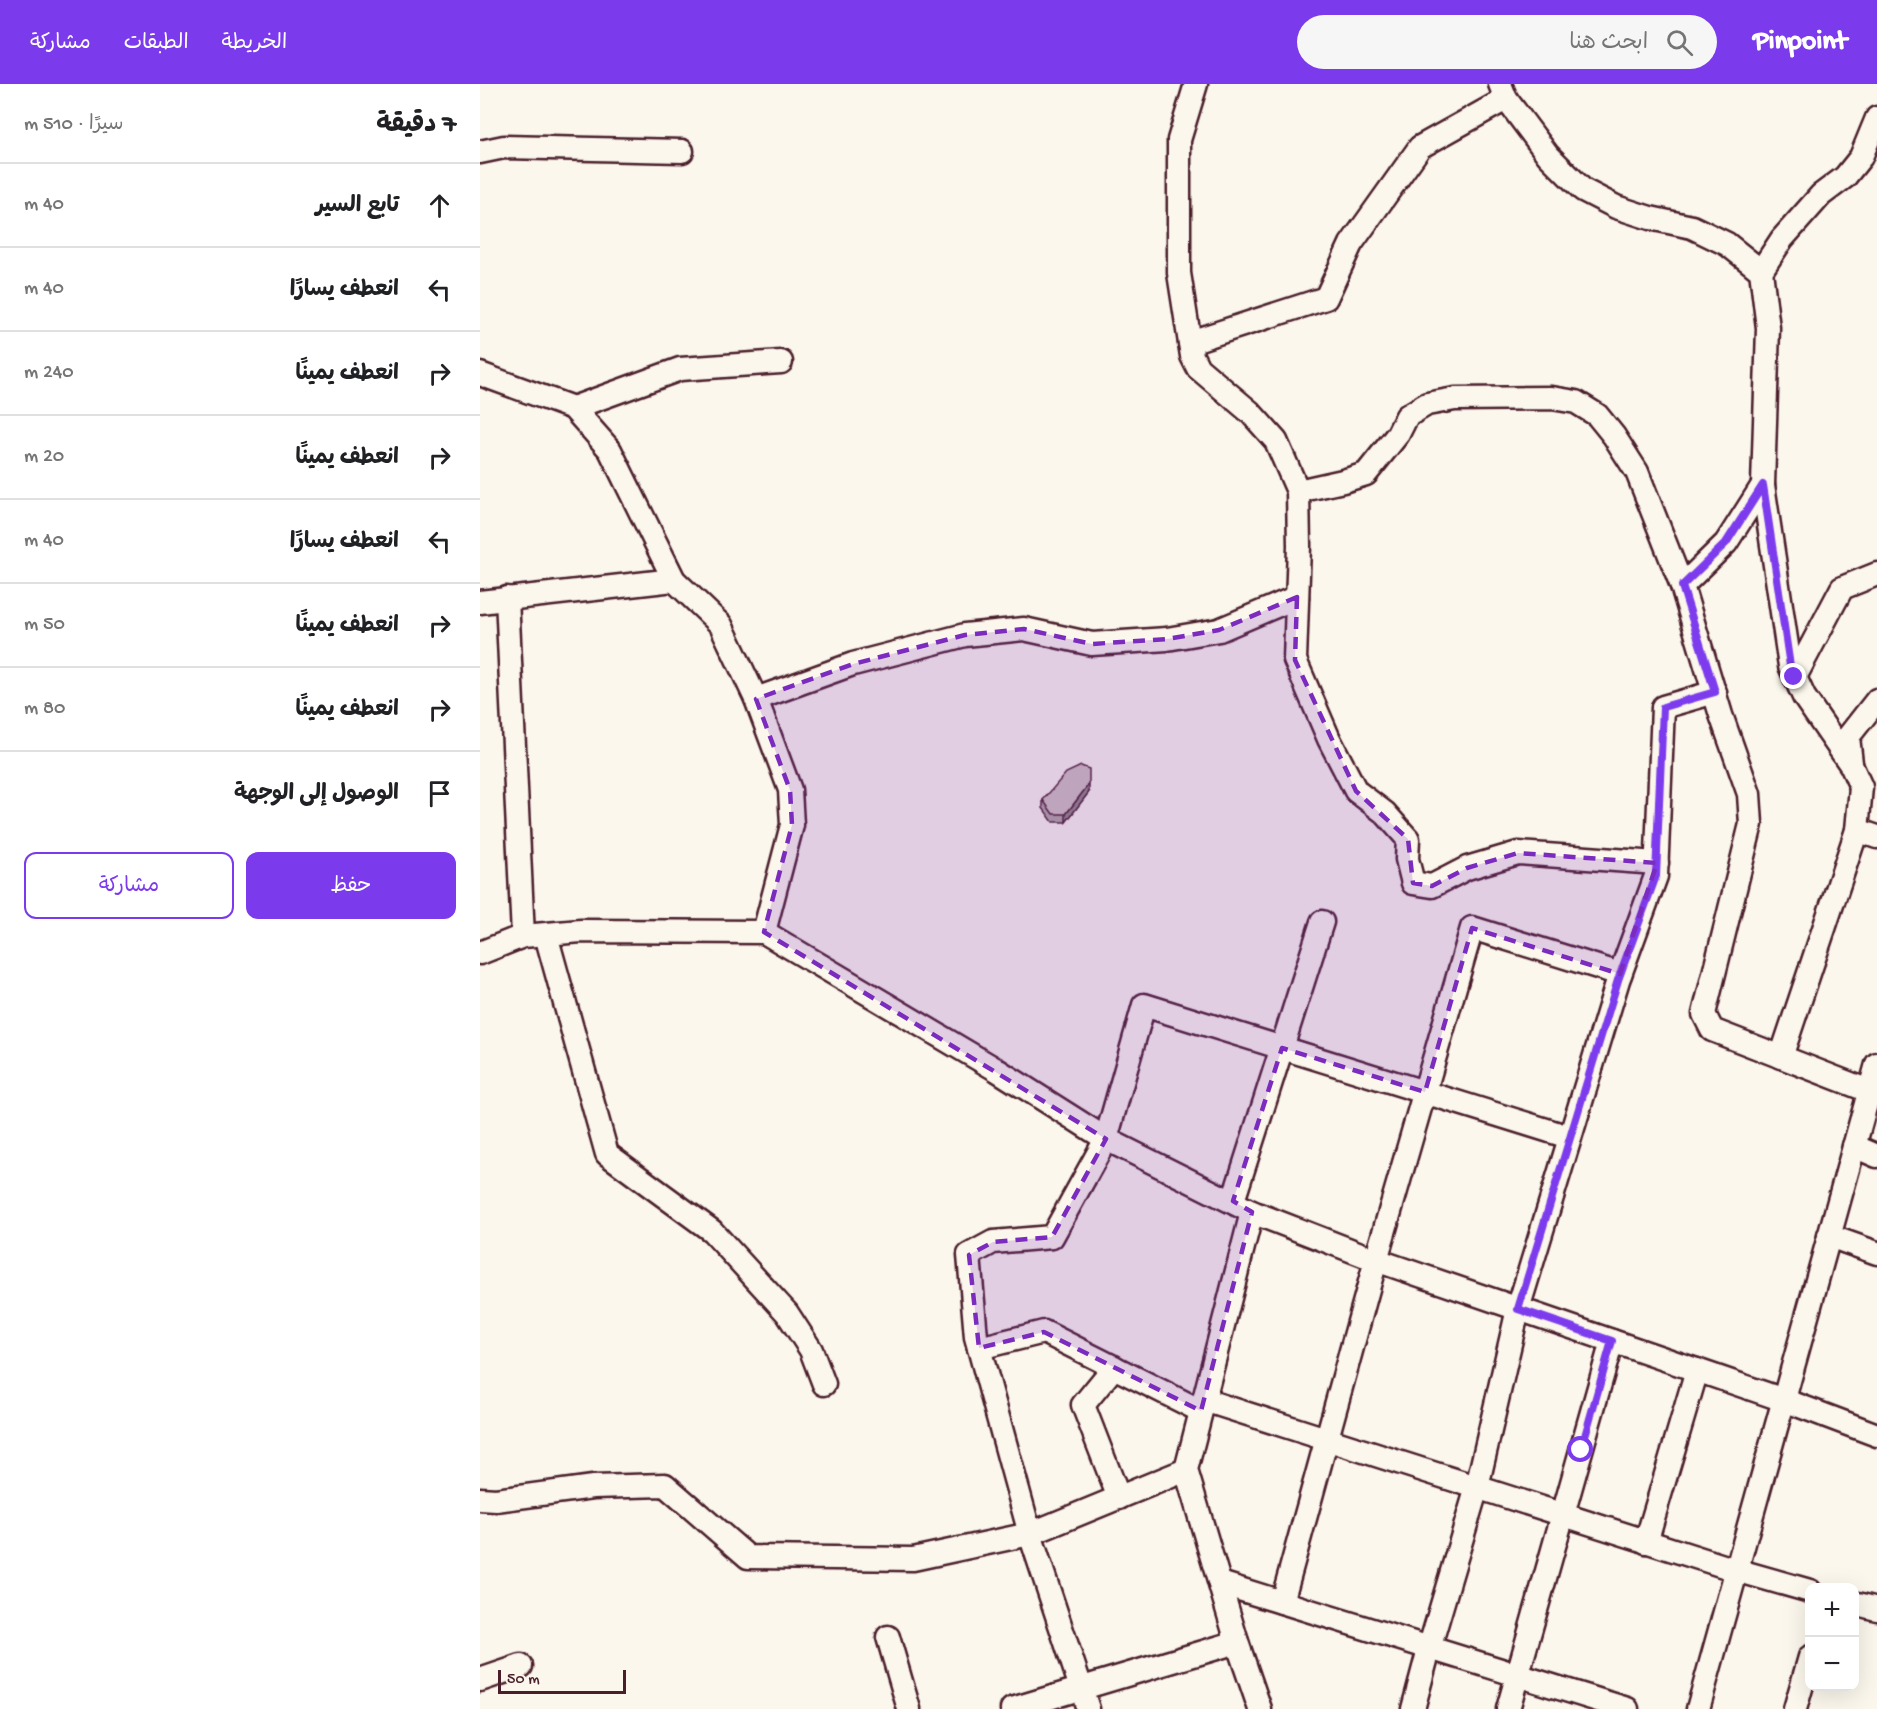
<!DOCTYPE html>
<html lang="ar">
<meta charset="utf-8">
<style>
:root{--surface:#fff;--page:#f6f6f6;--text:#202124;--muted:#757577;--line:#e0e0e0;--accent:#7c3aed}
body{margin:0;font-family:"Gochi Hand","Playpen Sans Arabic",sans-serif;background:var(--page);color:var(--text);direction:rtl}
.controls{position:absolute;right:18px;bottom:18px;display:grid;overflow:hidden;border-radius:12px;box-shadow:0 6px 24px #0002}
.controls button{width:54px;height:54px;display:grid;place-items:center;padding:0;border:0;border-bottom:2px solid var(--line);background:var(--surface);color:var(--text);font:30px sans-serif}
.scale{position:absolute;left:18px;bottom:15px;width:128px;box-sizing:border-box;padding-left:6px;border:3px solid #4a1f2b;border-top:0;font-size:16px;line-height:21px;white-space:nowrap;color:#4a1f2b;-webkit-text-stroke:4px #fbf7ec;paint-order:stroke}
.stop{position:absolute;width:18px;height:18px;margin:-14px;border:4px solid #7c3aed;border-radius:50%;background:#fff}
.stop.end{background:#7c3aed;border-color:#fff;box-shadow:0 2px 6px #0008}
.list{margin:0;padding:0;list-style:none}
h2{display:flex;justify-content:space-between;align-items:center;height:78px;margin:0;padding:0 24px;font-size:26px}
h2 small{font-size:20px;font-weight:400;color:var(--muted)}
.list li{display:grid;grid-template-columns:39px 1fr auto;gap:18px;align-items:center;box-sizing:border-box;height:84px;padding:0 24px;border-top:2px solid var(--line)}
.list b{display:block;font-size:22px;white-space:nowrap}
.list em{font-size:20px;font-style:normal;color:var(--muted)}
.actions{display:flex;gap:12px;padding:18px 24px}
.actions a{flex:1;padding:14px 0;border:2px solid var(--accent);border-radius:12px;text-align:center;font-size:21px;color:var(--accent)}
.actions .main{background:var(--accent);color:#fff}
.icon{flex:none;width:33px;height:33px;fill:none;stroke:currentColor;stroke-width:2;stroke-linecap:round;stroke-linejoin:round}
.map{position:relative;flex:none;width:1397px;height:1625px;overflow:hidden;direction:ltr}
header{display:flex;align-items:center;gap:36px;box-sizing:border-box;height:84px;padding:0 30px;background:var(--accent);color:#fff}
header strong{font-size:28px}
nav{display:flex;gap:33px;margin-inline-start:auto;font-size:21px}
.search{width:420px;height:54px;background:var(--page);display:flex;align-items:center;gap:15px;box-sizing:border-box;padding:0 21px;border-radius:33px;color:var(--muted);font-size:22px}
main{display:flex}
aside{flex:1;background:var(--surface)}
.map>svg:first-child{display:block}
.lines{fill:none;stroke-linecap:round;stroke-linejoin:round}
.minor-casing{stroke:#4a1f2b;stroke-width:27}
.minor{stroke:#fbf7ec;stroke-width:22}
.wall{fill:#b2a7a2;stroke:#4a1f2b;stroke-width:1.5}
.shaded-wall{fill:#918884;stroke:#4a1f2b;stroke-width:1.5}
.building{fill:#cfc2bc;stroke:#4a1f2b;stroke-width:1.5}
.route{stroke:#7c3aed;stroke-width:8}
.marked{fill:#7b2cbf;fill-opacity:0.2;stroke:#7b2cbf;stroke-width:4.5;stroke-dasharray:12 8;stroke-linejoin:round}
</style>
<header>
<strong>Pinpoint</strong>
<div class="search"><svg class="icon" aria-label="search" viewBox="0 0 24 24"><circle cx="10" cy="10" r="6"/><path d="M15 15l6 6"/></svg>ابحث هنا</div>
<nav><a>الخريطة</a><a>الطبقات</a><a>مشاركة</a></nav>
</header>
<main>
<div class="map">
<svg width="1397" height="1625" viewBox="0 0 1397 1625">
<rect width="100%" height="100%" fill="#fbf7ec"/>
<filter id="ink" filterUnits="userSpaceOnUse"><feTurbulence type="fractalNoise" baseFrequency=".0167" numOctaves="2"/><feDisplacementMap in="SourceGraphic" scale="12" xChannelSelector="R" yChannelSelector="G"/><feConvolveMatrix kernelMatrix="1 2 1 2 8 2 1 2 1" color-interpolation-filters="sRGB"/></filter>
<g filter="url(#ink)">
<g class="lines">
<defs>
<g id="minor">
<polyline points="716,0 699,56 699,189 712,272 718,284 770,328 796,357 818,407 819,462 815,576 849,655 876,707 905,729 928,755 927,775 933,799 952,802 987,784 1038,769 1177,779"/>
<polyline points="1020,0 1026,15 1068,71 1103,106 1136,123 1170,134 1212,143 1247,160 1281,187 1288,244 1283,401 1246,459 1202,502"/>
<polyline points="0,68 24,63 202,67"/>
<polyline points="1281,187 1302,155 1341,111 1365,93 1381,73 1397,34"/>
<polyline points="710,258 846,214 871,160 940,63 1026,15"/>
<polyline points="0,290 93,324 130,366 194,496 241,541 276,615 310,706 312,741 284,848"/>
<polyline points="93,324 200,285 301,278"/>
<polyline points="1283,401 1310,582 1324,613 1371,681 1381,703 1377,746 1301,973"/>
<polyline points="818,407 863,397 886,390 918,350 927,332 947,320 975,315 1072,314 1096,318 1117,331 1134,352 1157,388 1202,502 1241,631 1269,710 1271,740 1224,930 1232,946 1389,1007"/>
<polyline points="27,514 43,852"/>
<polyline points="0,518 194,496"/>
<polyline points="1315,593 1362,504 1397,490"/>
<polyline points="276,615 373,580 485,551 544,545 612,560 687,555 739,546 817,513"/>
<polyline points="1371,679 1368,653 1397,616"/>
<polyline points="1377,746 1397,753"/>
<polyline points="66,851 127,1070 232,1147 307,1229 331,1266 344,1300"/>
<polyline points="0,869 43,852 101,847 284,848 517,986 626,1055 772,1128 896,1176 1304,1316 1397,1351"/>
<polyline points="1374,1062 1397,1072"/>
<polyline points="753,1117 842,838"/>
<polyline points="772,1128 706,1386 757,1558 780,1625"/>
<polyline points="1349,1152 1397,1169"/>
<polyline points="499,1264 564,1248 721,1327"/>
<polyline points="634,1283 603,1321 639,1414"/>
<polyline points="724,1316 1256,1486 1330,1507"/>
<polyline points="0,1415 16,1416 113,1403 185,1401 268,1473 433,1475 550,1450 706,1386"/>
<polyline points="1166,1458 1217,1286"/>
<polyline points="740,1499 1147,1625"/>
<polyline points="802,1518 896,1176 992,844 1140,890"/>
<polyline points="1374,1519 1397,1525"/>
<polyline points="408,1553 429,1625"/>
<polyline points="0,1596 41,1582"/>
<polyline points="532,1625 757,1558"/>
<polyline points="608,1625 550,1450 496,1253 489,1171 513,1158 572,1153 626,1055 664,921 1089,1053"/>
<polyline points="933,1625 949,1565 997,1403 1038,1225 1138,896 1176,792 1183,623 1235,608"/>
<polyline points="1028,1625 1132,1257"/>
<polyline points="1218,1625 1397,980"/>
<polyline points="1315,1625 1330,1573"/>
</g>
</defs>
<!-- minor casing -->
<use href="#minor" class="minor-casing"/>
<!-- minor -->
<use href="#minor" class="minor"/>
</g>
<!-- wall -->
<polygon class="wall" points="609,708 586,738 573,738 563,724 563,716"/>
<!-- shaded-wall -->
<polygon class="shaded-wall" points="609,700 609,708 586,738 586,730"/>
<!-- building -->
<polygon class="building" points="601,682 609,685 609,700 586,730 573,730 563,716 586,689"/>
</g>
<g class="lines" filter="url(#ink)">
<!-- route -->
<polyline class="route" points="1101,1366 1132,1257 1038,1225 1138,896 1176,792 1183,623 1235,608 1202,502 1246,459 1283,401 1310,582 1314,593"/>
</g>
<!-- marked area -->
<path class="marked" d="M 817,513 L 815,576 L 876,707 L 928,755 L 933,799 L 952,802 L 987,784 L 1038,769 L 1177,779 L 1140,890 L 992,844 L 945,1008 L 802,964 L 753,1117 L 772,1128 L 721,1327 L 564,1248 L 499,1264 L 489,1171 L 513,1158 L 572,1153 L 626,1055 L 284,848 L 312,741 L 310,706 L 276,615 L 373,580 L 485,551 L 544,545 L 612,560 L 687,555 L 739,546 Z"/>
</svg>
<div class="controls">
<button>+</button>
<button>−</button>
</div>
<div class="scale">50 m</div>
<div class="stop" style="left:1101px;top:1366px"></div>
<div class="stop end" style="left:1314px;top:593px"></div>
</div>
<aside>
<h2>7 دقيقة<small>سيرًا · 510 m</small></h2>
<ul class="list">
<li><svg class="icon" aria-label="ahead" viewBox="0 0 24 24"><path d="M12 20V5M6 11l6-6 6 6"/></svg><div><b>تابع السير</b></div><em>40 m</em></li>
<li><svg class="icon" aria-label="left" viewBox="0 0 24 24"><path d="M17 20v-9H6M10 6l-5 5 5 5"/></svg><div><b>انعطف يسارًا</b></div><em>40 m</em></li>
<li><svg class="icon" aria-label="right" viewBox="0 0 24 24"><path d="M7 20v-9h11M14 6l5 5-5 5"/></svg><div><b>انعطف يمينًا</b></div><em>240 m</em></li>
<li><svg class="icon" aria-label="right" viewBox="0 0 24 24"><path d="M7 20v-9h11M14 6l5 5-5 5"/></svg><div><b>انعطف يمينًا</b></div><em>20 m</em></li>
<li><svg class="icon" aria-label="left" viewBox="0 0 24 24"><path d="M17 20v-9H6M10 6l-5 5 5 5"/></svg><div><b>انعطف يسارًا</b></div><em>40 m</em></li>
<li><svg class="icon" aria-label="right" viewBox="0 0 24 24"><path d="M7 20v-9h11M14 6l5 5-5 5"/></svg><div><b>انعطف يمينًا</b></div><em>50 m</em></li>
<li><svg class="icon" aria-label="right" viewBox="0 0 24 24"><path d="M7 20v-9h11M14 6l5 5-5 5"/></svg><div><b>انعطف يمينًا</b></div><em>80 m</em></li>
<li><svg class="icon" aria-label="arrive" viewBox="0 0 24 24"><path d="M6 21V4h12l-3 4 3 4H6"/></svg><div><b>الوصول إلى الوجهة</b></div></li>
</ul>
<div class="actions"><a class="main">حفظ</a><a>مشاركة</a></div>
</aside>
</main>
